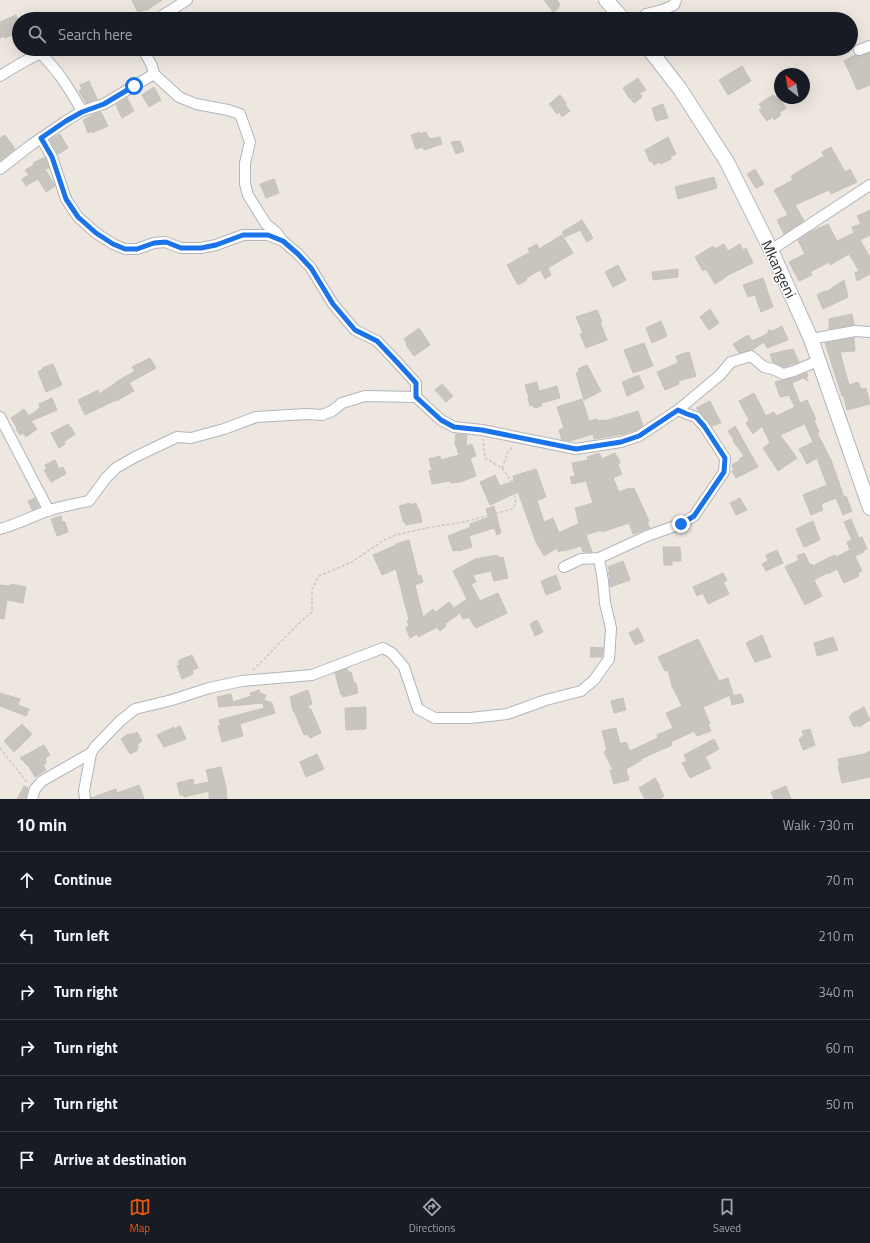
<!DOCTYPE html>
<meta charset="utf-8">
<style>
:root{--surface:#171b24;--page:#242831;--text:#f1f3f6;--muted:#9ea1a6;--line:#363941;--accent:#ea580c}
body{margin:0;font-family:"Titillium Web",sans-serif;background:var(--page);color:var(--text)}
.compass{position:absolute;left:774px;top:68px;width:36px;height:36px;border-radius:50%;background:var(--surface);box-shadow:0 4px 16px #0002;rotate:329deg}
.stop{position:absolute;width:12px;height:12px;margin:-9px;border:3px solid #1a73e8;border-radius:50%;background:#fff}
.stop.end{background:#1a73e8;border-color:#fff;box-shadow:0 1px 4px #0008}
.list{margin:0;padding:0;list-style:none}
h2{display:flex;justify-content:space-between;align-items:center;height:52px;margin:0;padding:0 16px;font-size:17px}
h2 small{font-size:13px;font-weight:400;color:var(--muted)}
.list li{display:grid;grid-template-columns:26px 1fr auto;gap:12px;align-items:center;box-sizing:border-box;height:56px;padding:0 16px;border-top:1px solid var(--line)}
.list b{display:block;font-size:15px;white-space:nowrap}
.list em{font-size:13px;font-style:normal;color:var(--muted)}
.icon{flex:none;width:22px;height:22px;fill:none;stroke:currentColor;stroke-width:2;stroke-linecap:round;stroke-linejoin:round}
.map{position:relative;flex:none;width:870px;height:799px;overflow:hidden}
.search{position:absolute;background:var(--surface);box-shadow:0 4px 16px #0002;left:12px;right:12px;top:12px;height:44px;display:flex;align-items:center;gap:10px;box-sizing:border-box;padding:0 14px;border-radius:22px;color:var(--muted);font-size:15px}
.sheet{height:388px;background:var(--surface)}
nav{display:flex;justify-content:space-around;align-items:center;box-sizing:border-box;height:56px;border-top:1px solid var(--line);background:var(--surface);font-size:11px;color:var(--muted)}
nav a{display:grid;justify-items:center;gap:2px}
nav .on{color:var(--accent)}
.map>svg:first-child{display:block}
.building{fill:#c8c4be;stroke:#c8c3b9}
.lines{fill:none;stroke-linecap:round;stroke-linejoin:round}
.street-casing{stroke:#b2b5be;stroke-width:12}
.secondary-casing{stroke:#b2b5be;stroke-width:16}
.path{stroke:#c8c8c8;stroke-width:1.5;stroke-dasharray:3 2;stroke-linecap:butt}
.street{stroke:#fff;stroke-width:10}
.secondary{stroke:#fff;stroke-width:14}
.route{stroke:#1a73e8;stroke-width:5}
.labels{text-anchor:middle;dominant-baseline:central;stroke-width:3;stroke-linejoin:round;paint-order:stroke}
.street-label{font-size:15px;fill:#2c2c2c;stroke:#fff}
</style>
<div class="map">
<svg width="870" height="799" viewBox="0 0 870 799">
<rect width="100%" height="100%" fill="#ede7df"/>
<!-- building -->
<g class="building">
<polygon points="132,0 162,0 147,10 144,10 138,13"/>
<polygon points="544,0 557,0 560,5 558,6 559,8 553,12"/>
<polygon points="16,15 19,21 19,32 5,38 4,36 0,38 0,22"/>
<polygon points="870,53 870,85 857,90 849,71 844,61 855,55 861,56"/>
<polygon points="742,66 751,81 728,95 719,80"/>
<polygon points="638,78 646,90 640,93 642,97 634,103 630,98 629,98 623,88"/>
<polygon points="89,81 97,99 86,103 79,91 82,89 80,85"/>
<polygon points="154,87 161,100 149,107 142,95"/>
<polygon points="560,95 566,103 566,106 570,111 562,117 559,112 557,114 549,104"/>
<polygon points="773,95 774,97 778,95 786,108 779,113 781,115 774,120 773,117 767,121 759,110 762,108 759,104"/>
<polygon points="127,98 134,111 122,118 116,105"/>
<polygon points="663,104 668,118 656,121 652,108"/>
<polygon points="101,112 108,126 92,133 92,131 88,133 83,120 93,115 92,115"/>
<polygon points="420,132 420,134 426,132 428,137 429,137 430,139 440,137 442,144 424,150 423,147 416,149 411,135"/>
<polygon points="60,134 68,148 58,154 50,140"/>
<polygon points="5,135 15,149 0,161 0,138"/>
<polygon points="668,137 676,154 670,157 671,159 661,164 660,162 654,165 652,161 650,162 645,150"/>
<polygon points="460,141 464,151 456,154 451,142"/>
<polygon points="831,147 845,172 850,169 857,182 831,194 829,190 795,205 804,221 784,234 777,220 788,215 774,190 793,180 791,176 824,156 822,152"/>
<polygon points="45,157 49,168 45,169 55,186 46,192 38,179 26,186 22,179 29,175 25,170 34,165 33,163"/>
<polygon points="755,169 764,184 756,188 747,174"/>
<polygon points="714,177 717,188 678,199 675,187"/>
<polygon points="274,179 279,193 266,198 260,184"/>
<polygon points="870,210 870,235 860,240 870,257 870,274 857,281 855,273 859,271 849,254 830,265 829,262 810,272 812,275 799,281 789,262 805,254 798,240 810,232 828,224 837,241 854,233 852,227 861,224 857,216"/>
<polygon points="582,220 593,238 587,242 580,230 565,237 562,232"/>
<polygon points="562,235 573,253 548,268 551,275 545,279 540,270 526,278 527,280 518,285 507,265 530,252 528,249 537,244 539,249"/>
<polygon points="724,244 728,251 740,244 743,250 746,248 753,263 726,276 726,277 715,284 706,269 703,271 695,257 713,246 715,249"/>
<polygon points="618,265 626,280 613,287 605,272"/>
<polygon points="678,269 678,277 653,280 652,272"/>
<polygon points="763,278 773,307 761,312 755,295 748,297 743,285"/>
<polygon points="844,280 848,297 823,309 817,295 825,291 826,292"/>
<polygon points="710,309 719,323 709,330 700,317"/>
<polygon points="597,310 602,322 600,322 607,340 586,348 580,334 583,333 576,317"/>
<polygon points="852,314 854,325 829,329 829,319"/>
<polygon points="661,321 667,336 652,343 646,328"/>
<polygon points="782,326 788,340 767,348 764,342 752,350 739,353 733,344 748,335 752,341 767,334 769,330 773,331"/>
<polygon points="419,328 430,345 414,356 406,345 407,344 404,339"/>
<polygon points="854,338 855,351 840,352 849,385 858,382 861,389 866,388 870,404 847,410 843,394 842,396 825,343"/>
<polygon points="644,343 653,366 633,373 624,350"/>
<polygon points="793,349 799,362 784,367 773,362 770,354"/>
<polygon points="689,352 696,376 678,381 679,384 665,390 657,372 678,363 676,356"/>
<polygon points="150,358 156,368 129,383 134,391 116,401 116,400 85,415 78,400 98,390 99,394 116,383 116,382 135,371 132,367"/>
<polygon points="53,364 62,385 46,392 38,372 43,369 42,368"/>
<polygon points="587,365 601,391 584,400 576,373 579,372 578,369"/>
<polygon points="807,373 808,376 806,377 808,381 803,378 792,383 800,403 807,400 816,419 814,420 819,432 817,433 831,460 844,497 846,496 852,511 843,515 836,498 821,504 823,510 811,515 803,495 827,485 817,458 807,464 799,449 813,442 805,424 780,435 797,458 778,471 763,448 770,443 762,426 753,434 746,423 749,420 739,401 754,393 766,416 774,412 776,416 795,407 789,395 780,397 775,382 796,377"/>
<polygon points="639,375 644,388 627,396 622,382"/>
<polygon points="537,382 539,391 557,386 560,398 541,403 542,406 534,408 533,405 530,406 528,398 529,398 525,385"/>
<polygon points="442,384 453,396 446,402 435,390"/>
<polygon points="52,398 57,410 31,421 37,429 26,437 23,433 20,435 16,429 17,428 11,418 24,409 29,416 40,408 39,404"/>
<polygon points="582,399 589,421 597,419 598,421 605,420 605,421 638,411 643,426 636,430 623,434 594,439 593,434 570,441 562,440 559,430 564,428 557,407"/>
<polygon points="710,401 721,423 712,426 696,408"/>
<polygon points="68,424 70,428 71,427 75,434 64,442 65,444 59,448 51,433"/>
<polygon points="735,426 758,467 736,478 732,471 734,470 732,465 740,460 739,459 744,456 733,441 734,440 728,431"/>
<polygon points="456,434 467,435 466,446 472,444 476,456 470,458 476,476 460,482 451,483 450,481 432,484 429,471 432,470 429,459 440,456 441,460 459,455 455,443"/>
<polygon points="599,453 602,459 615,453 620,462 618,465 622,474 613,478 619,492 630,488 630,489 634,488 649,521 647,522 650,528 633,534 629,523 602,532 601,530 586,535 592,552 583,552 581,546 564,551 563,550 558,552 557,548 544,556 536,542 518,492 490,505 480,482 495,475 500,486 514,481 513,476 536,469 546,497 537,501 544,522 553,518 559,533 579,523 575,508 593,503 586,481 572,484 570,477 575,476 572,463 588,460 587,457"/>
<polygon points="55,460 59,469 63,467 66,474 51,482 44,470 47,469 45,465"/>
<polygon points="35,498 39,507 32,510 28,501"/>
<polygon points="740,498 747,510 736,515 730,503"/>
<polygon points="410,503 411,505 416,503 418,509 419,509 422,522 406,525 405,522 404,523 399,506"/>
<polygon points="494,506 501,533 497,535 494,528 469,536 472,547 459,551 458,550 453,551 448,536 471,527 470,524 489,517 486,509"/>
<polygon points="61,516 62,522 65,522 68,532 57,536 51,519"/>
<polygon points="851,519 859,538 862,537 867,549 863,550 864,552 855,556 862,571 858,573 859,576 844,583 837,569 828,574 827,573 814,580 822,596 805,605 785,567 799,560 797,556 804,553 810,565 812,564 813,566 830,557 835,555 836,557 850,550 847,542 852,540 844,522"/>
<polygon points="813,521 820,540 804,547 796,529"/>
<polygon points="409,540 418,576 421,575 423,582 415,585 423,617 433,609 436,612 449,602 454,608 467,599 453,571 475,559 498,555 498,558 503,557 508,578 494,581 491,571 473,575 476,582 471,584 480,601 498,593 507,613 476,628 475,626 474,626 469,617 463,619 460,613 445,624 446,626 440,631 437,627 418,637 417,634 410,638 406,628 409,626 407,621 409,620 396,569 382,575 373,555 396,545 396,544"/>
<polygon points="663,547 680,547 681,561 672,561 672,565 664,565"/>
<polygon points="777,550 783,563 766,571 762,564 768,561 766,555"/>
<polygon points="623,561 630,580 610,587 609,578 610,577 608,572 610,572 608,567"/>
<polygon points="723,573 727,580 723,582 729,594 708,604 703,593 697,596 693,587"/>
<polygon points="556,575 561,589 546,595 541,581"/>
<polygon points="11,584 26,587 23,603 7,600 4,619 0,618 0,585 11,586"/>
<polygon points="537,620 543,632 535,636 530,624"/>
<polygon points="638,628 644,641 635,645 629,633"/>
<polygon points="762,635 771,657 755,662 746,643"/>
<polygon points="833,637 838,650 817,656 814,643"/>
<polygon points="698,639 719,681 728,678 733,694 703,707 710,724 708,725 711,731 697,736 694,731 671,742 672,745 641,759 642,760 626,769 629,780 614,784 610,770 613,770 604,752 607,751 602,731 616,728 620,744 626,742 630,751 658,738 657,735 673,728 666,713 682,706 672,686 668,670 665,671 658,657"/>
<polygon points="591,647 603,648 602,657 590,657"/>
<polygon points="192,655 198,668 192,670 193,674 182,679 177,666 180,665 178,661 180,661 179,660"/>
<polygon points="347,668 348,672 351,672 354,683 356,683 358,693 343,697 342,694 341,695 335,673"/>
<polygon points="259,690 260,693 266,695 264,700 272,703 275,713 240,724 243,736 222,742 218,726 221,725 219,720 264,708 263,703 219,707 217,697 231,694 233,702 251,696 250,693"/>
<polygon points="308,690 312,704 308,705 309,709 311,709 321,733 310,738 308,734 304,735 294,711 293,711 291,703 292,703 290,697"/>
<polygon points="0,693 20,699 18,705 29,709 26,716 0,706"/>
<polygon points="741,694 744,702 732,705 730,696"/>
<polygon points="623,698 626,710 614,713 611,701"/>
<polygon points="366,707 366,729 346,730 345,708"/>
<polygon points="864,707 870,720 859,727 858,725 854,727 849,717 852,715 851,714"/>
<polygon points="22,724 32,734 14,752 4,741"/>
<polygon points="180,726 186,739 164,747 157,735 174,727 174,729"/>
<polygon points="810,729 815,745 803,750 799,739 801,738 801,737 804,736 802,731"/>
<polygon points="137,732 142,741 137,745 139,747 137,749 138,750 130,754 121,739 128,734 129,735 133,733 134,734"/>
<polygon points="714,739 719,749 705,757 711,768 690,778 682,763 687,761 684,755"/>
<polygon points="44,745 50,755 46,757 46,763 43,765 46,770 35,777 29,767 20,758"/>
<polygon points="870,751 870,777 842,783 838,766 840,766 838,759 864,754"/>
<polygon points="317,754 324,769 306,777 300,762"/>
<polygon points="221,767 226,787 227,799 209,799 209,791 184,797 183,795 180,795 177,783 193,779 194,785 209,782 206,770"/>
<polygon points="655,778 660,786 659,787 664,796 660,799 645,799 639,788"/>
<polygon points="139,785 144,799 91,799 91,798 116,789 117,793"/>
<polygon points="24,786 28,788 26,798 17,799"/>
<polygon points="786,786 791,799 774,799 771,792"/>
</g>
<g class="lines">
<defs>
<g id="street">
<polyline points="157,19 187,0"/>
<polyline points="641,19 646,14 662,10 674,5 676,0"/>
<polyline points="859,50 870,46"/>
<polyline points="154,74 179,97 196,104 228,110 240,114 250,142 245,163 245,184 248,195 266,224 276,232 282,240"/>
<path d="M 0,76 L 18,65 L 40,53 C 58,70 70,90 82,111"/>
<polyline points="41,138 52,157 66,199 78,217 96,233 113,244 125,249 137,249 154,243 165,242 181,248 201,248 216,245 243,235 268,235 283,241 298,254 311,268 333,304 355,330 377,341 396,361 416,383 416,397"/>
<polyline points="0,169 31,145 66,121 82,111 104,104 154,74 152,66 143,49"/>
<polyline points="771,250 870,185"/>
<polyline points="811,339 855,331 870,332"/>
<polyline points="0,417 49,511"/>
<path d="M 0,529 C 15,525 29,518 44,512 C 58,507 74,504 89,501 L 106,478 L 116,468 L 135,457 L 177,437 L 191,438 L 224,429 L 256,417 L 306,414 L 322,415 L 332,411 L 342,403 L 365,396 L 416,397 L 441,420 L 454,427 L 482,430 L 576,449 L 621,442 L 639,436 L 678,410 L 720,375 L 731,362 L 751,356 L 764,367 L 773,369 L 783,374 L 794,371 L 818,361"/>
<polyline points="564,567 581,559 599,558 647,536 681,524 694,516 724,472 725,458 704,426 696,417 687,414 678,410"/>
<polyline points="32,799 35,789 42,781 91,753 95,747 120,721 135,709 172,700 209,688 242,681 312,675 383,648 392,653 404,667 418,709 435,718 470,718 507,714 546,700 581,691 594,680 609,659 611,628 605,603 603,581 599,558"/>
<polyline points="85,799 84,791 91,753"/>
</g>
<g id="secondary">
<polyline points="606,0 623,19"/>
<polyline points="649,49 680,89 727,162 771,250 811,339 870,508"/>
</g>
</defs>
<!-- street casing -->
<use href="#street" class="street-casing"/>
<!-- secondary casing -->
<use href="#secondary" class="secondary-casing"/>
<!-- path -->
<g class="path">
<polyline points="502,468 508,452 513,447"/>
<path d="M 253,670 C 273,651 291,629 312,612 L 312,589 L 319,576 L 352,562 L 384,540 L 396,535 L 426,528 L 464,522 L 512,509 L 516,504 L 512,482 L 502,468 L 485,458 L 483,439"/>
<polyline points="0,748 26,781 28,781"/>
</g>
<!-- street -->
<use href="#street" class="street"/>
<!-- secondary -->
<use href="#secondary" class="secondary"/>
</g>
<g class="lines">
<!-- route -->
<polyline class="route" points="134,86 104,104 82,112 66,121 41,138 52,157 66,199 78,217 96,233 113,244 125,249 137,249 154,243 166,242 181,248 201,248 216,245 243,235 268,235 283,241 298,254 311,268 333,304 355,330 377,341 396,361 416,383 416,397 441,420 454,427 482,430 576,449 621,442 639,436 678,410 687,414 696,417 704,426 725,458 724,472 694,516 681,524"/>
</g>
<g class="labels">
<!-- street labels -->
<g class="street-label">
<text transform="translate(779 269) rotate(65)">Mkangeni</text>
</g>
</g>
</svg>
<svg class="compass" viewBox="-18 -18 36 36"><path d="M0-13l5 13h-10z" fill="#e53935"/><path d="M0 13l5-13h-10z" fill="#9ea1a6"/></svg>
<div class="stop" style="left:134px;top:86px"></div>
<div class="stop end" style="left:681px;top:524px"></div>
<div class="search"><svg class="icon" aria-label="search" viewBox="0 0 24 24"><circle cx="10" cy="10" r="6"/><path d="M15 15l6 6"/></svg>Search here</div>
</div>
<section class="sheet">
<h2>10 min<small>Walk · 730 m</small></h2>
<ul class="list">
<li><svg class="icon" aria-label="ahead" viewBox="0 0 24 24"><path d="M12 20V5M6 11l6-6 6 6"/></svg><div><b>Continue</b></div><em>70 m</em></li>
<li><svg class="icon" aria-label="left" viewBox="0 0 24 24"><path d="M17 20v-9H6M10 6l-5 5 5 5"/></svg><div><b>Turn left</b></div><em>210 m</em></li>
<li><svg class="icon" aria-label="right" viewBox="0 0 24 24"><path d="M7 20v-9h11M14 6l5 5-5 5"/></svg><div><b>Turn right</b></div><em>340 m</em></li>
<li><svg class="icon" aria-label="right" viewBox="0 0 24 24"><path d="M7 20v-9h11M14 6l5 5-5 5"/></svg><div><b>Turn right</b></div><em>60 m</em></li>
<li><svg class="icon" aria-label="right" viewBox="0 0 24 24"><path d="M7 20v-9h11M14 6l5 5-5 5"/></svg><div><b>Turn right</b></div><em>50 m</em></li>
<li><svg class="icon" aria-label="arrive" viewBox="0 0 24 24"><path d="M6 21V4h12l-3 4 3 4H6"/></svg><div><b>Arrive at destination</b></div></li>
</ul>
</section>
<nav>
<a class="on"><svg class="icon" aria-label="map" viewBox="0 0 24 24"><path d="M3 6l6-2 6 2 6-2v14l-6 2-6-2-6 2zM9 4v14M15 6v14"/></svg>Map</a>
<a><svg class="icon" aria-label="directions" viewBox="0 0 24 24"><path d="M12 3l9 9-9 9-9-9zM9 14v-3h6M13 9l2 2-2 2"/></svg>Directions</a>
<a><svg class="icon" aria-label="saved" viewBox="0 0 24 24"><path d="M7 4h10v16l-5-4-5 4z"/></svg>Saved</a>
</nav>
